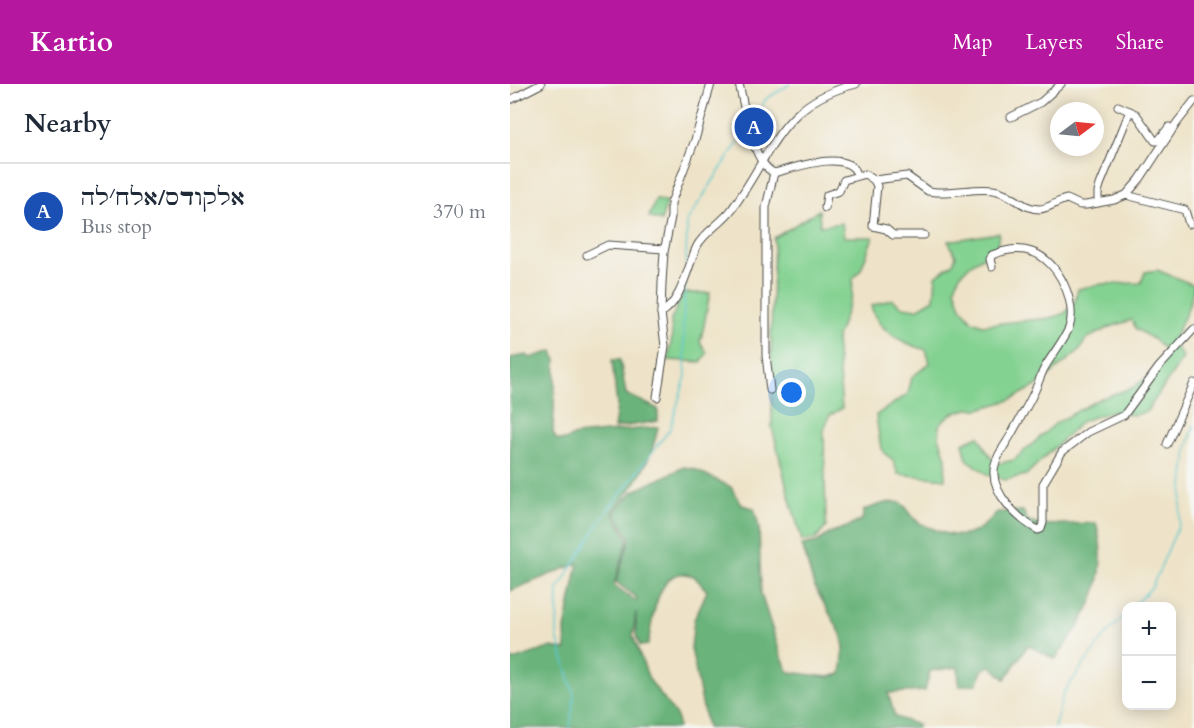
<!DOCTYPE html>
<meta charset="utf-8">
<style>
:root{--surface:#fff;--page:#f2f2f3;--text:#1f2937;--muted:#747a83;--line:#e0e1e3;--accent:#b5179e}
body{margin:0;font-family:Cardo,"Frank Ruhl Libre",serif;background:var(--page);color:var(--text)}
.controls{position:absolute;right:18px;bottom:18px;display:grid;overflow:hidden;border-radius:12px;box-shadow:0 3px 15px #0003}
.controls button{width:54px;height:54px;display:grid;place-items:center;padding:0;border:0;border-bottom:2px solid var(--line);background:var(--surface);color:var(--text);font:30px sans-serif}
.compass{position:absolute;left:540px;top:18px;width:54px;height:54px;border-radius:50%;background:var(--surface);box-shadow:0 3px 15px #0003;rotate:74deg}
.you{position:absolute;left:282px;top:309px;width:21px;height:21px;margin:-15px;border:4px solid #fff;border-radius:50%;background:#1a73e8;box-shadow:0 0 0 9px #1a73e833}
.badge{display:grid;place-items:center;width:39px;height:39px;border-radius:50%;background:var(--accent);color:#fff;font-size:20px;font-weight:700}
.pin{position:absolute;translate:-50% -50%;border:3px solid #fff;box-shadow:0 2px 6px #0006}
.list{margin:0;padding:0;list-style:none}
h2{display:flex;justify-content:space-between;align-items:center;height:78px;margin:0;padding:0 24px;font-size:26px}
h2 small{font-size:20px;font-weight:400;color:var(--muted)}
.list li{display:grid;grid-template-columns:39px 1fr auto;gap:18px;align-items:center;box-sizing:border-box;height:96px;padding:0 24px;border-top:2px solid var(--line)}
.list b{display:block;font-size:22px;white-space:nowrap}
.list p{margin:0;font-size:20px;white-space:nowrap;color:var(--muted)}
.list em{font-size:20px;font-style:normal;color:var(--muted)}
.map{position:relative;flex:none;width:684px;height:644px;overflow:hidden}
header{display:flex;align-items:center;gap:36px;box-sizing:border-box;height:84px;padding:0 30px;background:var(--accent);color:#fff}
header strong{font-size:28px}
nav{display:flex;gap:33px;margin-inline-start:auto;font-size:21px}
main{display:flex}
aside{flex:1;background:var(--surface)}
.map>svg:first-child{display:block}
.green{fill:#84d292;stroke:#587e5e;stroke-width:1.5}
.forest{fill:#6bb47c;stroke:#4b7054;stroke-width:1.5}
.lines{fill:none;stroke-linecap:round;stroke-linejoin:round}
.stream{stroke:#5ac7cf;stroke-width:1.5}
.minor-casing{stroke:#484743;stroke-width:9}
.minor{stroke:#fff;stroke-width:7}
</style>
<header>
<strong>Kartio</strong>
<nav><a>Map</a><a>Layers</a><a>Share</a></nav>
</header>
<main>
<aside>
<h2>Nearby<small></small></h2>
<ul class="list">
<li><span class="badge" style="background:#1a4fb4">A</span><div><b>אלקודס/אלח׳לה</b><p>Bus stop</p></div><em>370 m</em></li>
</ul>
</aside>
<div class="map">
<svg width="684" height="644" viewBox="0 0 684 644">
<rect width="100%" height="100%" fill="#f6f6f2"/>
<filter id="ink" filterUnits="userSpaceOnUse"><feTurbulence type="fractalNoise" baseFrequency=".0167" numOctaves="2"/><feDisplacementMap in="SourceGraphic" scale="12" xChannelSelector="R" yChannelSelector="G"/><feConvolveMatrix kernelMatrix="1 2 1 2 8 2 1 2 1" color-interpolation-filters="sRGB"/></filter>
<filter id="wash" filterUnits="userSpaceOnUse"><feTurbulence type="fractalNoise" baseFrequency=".008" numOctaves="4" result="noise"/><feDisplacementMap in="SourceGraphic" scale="24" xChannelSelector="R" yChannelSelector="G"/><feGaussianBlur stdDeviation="1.35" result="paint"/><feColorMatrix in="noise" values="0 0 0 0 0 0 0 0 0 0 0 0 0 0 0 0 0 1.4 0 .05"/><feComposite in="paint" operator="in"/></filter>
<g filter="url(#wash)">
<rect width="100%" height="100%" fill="#eee3c8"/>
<!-- green -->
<g class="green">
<polygon points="146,115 157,119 151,137 139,133"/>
<polygon points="309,126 310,142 332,139 334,153 363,153 351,185 343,195 342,212 326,256 332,324 319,332 314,346 316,443 306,455 292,457 278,408 262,343 261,253 264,154"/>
<path d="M 489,149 L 487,164 L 461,180 L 449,192 L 445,204 L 451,223 L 462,237 L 473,241 L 541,234 L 555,229 L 565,218 L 568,205 L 592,200 L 631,199 L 635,188 L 647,186 L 684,201 C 681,224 671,237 663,258 L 673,274 L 637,327 L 625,331 L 599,328 L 572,337 L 516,391 L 495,396 L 477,390 L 457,375 L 453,359 L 469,352 L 476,366 L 486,380 L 504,376 L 546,339 L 589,315 L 622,304 L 644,288 L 655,266 L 643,255 L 626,245 L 622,236 L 600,243 L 576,255 L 570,266 L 526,302 L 500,316 L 469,325 L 458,325 L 441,330 L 429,341 L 429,353 L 436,374 L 435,395 L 388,390 L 383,376 L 374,369 L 370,359 L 366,331 L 398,310 L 402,293 L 420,279 L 416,266 C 392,259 367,247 361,222 L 382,215 L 393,223 L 407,225 L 424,215 L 426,192 L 443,179 L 446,172 L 438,157 Z"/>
<path d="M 173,209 L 200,209 C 196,226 195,242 190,258 L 197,269 L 191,278 L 158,276 L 162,254 L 161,236 Z"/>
</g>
<!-- forest -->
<g class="forest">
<path d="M 43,267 L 46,275 L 43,349 L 47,356 L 55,356 L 66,351 L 148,343 C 141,379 126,400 103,428 L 118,456 L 104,501 L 126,517 L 127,514 L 106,498 L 120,455 L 105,428 L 122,408 L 174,383 L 184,385 L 221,403 L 232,421 L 244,424 L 249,443 L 251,510 L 271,572 L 279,588 L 318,593 L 331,590 L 334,563 L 331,550 L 304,502 L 292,461 L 307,458 L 322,448 L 337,443 L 352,436 L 354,426 C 364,423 380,415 390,419 C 397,422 400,431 406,436 C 411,441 420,443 426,446 C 453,458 469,450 487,428 L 513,427 L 517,436 L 528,441 L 586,439 C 602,496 578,531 545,575 L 518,561 L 495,595 L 481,582 L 473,585 L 467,600 L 449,602 L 448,583 L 420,587 L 415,607 L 378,609 L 385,633 L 408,641 L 407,644 L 197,644 L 181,564 L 184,536 L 197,507 L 184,492 C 180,491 174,489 170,490 C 146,493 141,543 138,561 L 130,562 L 126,551 L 126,528 L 123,552 L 139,595 L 167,633 L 168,644 L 0,644 L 0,577 L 42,563 L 56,566 L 55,545 L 68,479 L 0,507 L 0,274 L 17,271 L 20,274 Z"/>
<polygon points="102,276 110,276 116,310 148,325 148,337 104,344 107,322"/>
</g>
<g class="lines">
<!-- stream -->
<g class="stream">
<polyline points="240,40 256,15 280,0"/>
<polyline points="176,183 177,137 236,46"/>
<polyline points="623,522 642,503 669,440 677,365 684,342"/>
<polyline points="60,644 64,611 47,553 48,505 94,431 160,345 176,292 173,239 175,203"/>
<polyline points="544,644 554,608 594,553 616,530"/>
</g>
</g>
</g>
<g filter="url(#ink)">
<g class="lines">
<defs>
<g id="minor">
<path d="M 229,0 C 235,23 241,78 264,89 C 284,84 338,64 347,90"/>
<polyline points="0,16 31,0"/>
<polyline points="608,22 626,30 645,57 648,57 659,43"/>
<polyline points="501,33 531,18 551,0"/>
<path d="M 364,96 L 397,92 L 418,107 L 426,108 C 445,109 465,104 483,106 C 502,108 511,125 530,125 C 540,124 547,117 557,115 L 570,121 L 576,121 L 604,116 L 616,111 L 630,95 L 666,40 L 684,17"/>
<polyline points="616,111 675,126 679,140"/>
<polyline points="588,119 588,108 590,101 620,27"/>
<polyline points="315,124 317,111 329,107 334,96 355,90 364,96 367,102 363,142 376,145 383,151 414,151"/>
<polyline points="77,171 98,161 154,165"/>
<path d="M 482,183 L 480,175 L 482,171 C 495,166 508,163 522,168 C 548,176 568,219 559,244 C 554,256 542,271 535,283 C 531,290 529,297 526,304 C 519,320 510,334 502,349 C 496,360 485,373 484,386 C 482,410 508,435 528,446 L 531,445 L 533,439 L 533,400 L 552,368 L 578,348 L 614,331 L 649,283 L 684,245"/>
<path d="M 151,229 C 172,218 178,181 187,162 C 194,148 213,138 222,125 C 263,69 269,19 346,0"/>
<polyline points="260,306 256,271 256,123 264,89"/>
<polyline points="147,313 155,262 151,229 152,199 154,168 161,133 161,119 185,56 201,0"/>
<polyline points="657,360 684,299"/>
</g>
</defs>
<!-- minor casing -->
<use href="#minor" class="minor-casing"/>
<!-- minor -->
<use href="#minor" class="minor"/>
</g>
</g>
</svg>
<div class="controls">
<button>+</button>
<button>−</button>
</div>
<svg class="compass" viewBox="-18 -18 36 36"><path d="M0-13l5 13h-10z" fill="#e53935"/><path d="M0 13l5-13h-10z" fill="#747a83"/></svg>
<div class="you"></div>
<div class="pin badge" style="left:244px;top:43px;background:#1a4fb4">A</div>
</div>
</main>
